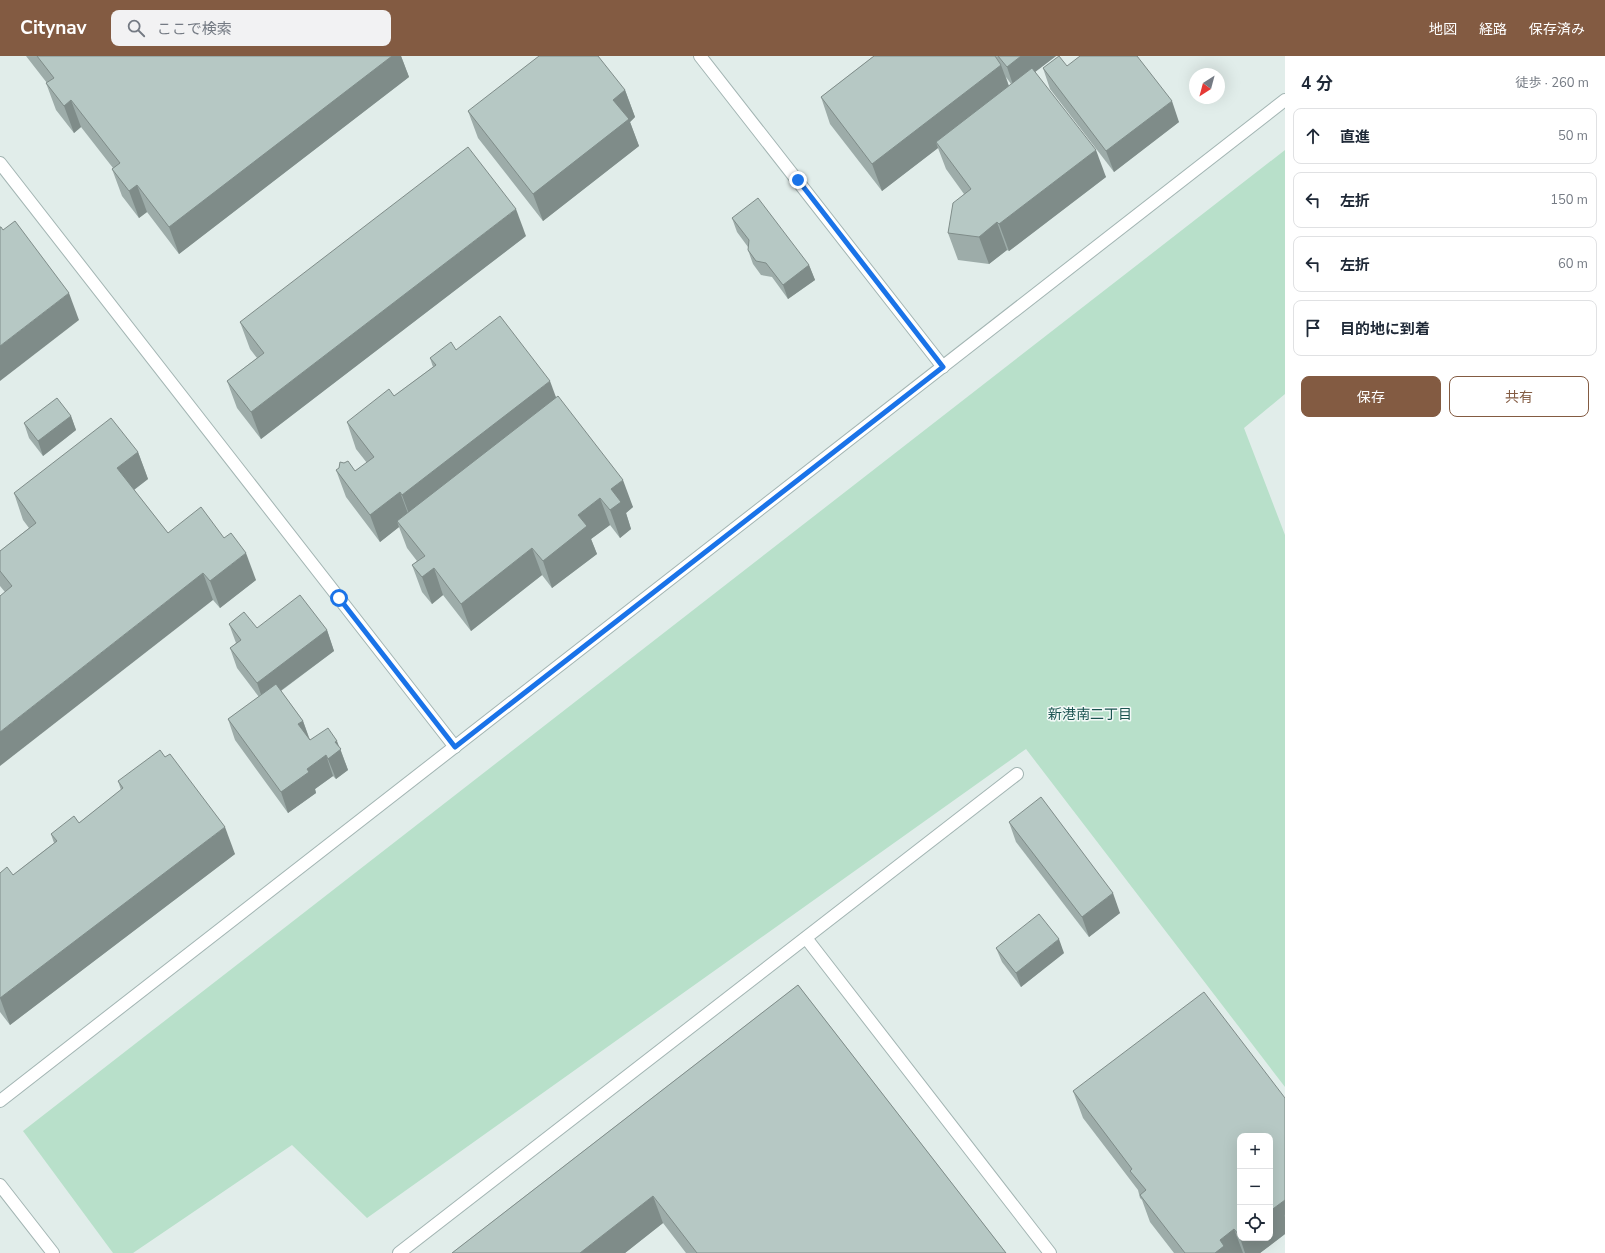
<!DOCTYPE html>
<html lang="ja">
<meta charset="utf-8">
<style>
:root{--surface:#fff;--page:#f2f2f3;--text:#1f2937;--muted:#747a83;--line:#e0e1e3;--accent:#835b42}
body{margin:0;font-family:"Nunito Sans","Noto Sans JP",sans-serif;background:var(--page);color:var(--text)}
.controls{position:absolute;right:12px;bottom:12px;display:grid;overflow:hidden;border-radius:8px;box-shadow:0 4px 16px #0002}
.controls button{width:36px;height:36px;display:grid;place-items:center;padding:0;border:0;border-bottom:1px solid var(--line);background:var(--surface);color:var(--text);font:20px sans-serif}
.compass{position:absolute;left:1189px;top:12px;width:36px;height:36px;border-radius:50%;background:var(--surface);box-shadow:0 4px 16px #0002;rotate:216deg}
.stop{position:absolute;width:12px;height:12px;margin:-9px;border:3px solid #1a73e8;border-radius:50%;background:#fff}
.stop.end{background:#1a73e8;border-color:#fff;box-shadow:0 1px 4px #0008}
.list{margin:0;padding:0;list-style:none}
h2{display:flex;justify-content:space-between;align-items:center;height:52px;margin:0;padding:0 16px;font-size:17px}
h2 small{font-size:13px;font-weight:400;color:var(--muted)}
.list li{display:grid;grid-template-columns:26px 1fr auto;gap:12px;align-items:center;box-sizing:border-box;height:56px;margin:0 8px 8px;padding:0 8px;border:1px solid var(--line);border-radius:8px}
.list b{display:block;font-size:15px;white-space:nowrap}
.list em{font-size:13px;font-style:normal;color:var(--muted)}
.actions{display:flex;gap:8px;padding:12px 16px}
.actions a{flex:1;padding:9px 0;border:1px solid var(--accent);border-radius:8px;text-align:center;font-size:14px;color:var(--accent)}
.actions .main{background:var(--accent);color:#fff}
.icon{flex:none;width:22px;height:22px;fill:none;stroke:currentColor;stroke-width:2;stroke-linecap:round;stroke-linejoin:round}
.map{position:relative;flex:none;width:1285px;height:1197px;overflow:hidden}
header{display:flex;align-items:center;gap:24px;box-sizing:border-box;height:56px;padding:0 20px;background:var(--accent);color:#fff}
header strong{font-size:19px}
nav{display:flex;gap:22px;margin-inline-start:auto;font-size:14px}
.search{width:280px;height:36px;background:var(--page);display:flex;align-items:center;gap:10px;box-sizing:border-box;padding:0 14px;border-radius:8px;color:var(--muted);font-size:15px}
main{display:flex}
aside{flex:1;background:var(--surface)}
.map>svg:first-child{display:block}
.green{fill:#b8e0ca}
.lines{fill:none;stroke-linecap:round;stroke-linejoin:round}
.minor-casing{stroke:#a3b5b3;stroke-width:14}
.tertiary-casing{stroke:#a3b5b3;stroke-width:14}
.minor{stroke:#fff;stroke-width:12}
.tertiary{stroke:#fff;stroke-width:12}
.wall{fill:#9daca9;fill-rule:evenodd}
.shaded-wall{fill:#7f8c89}
.building{fill:#b6c8c4;stroke:#7f8c89}
.route{stroke:#1a73e8;stroke-width:5}
.labels{text-anchor:middle;dominant-baseline:central;stroke-width:3;stroke-linejoin:round;paint-order:stroke}
.neighbourhood-label{font-size:14px;fill:#1a5350;stroke:#f2f9f7}
</style>
<header>
<strong>Citynav</strong>
<div class="search"><svg class="icon" aria-label="search" viewBox="0 0 24 24"><circle cx="10" cy="10" r="6"/><path d="M15 15l6 6"/></svg>ここで検索</div>
<nav><a>地図</a><a>経路</a><a>保存済み</a></nav>
</header>
<main>
<div class="map">
<svg width="1285" height="1197" viewBox="0 0 1285 1197">
<rect width="100%" height="100%" fill="#e1edea"/>
<!-- green -->
<polygon class="green" points="1285,94 1285,338 1244,372 1285,479 1285,1031 1026,693 367,1162 292,1089 133,1197 113,1197 23,1075"/>
<g class="lines">
<defs>
<g id="minor">
<polyline points="700,0 943,311"/>
<polyline points="0,107 455,691"/>
<polyline points="806,882 1050,1197"/>
</g>
<g id="tertiary">
<polyline points="0,1045 1285,44"/>
<polyline points="0,1129 53,1197"/>
<polyline points="399,1197 1017,718"/>
</g>
</defs>
<!-- minor casing -->
<use href="#minor" class="minor-casing"/>
<!-- tertiary casing -->
<use href="#tertiary" class="tertiary-casing"/>
<!-- minor -->
<use href="#minor" class="minor"/>
<!-- tertiary -->
<use href="#tertiary" class="tertiary"/>
</g>
<!-- wall -->
<g class="wall">
<polygon points="26,0 401,0 409,21 179,198 147,156 139,162 122,140 112,113 113,112 81,71 74,77 56,54 46,27 47,27"/>
<path d="M 874,0 L 1056,0 L 1035,16 L 1106,121 L 1009,195 L 1007,194 L 989,208 L 958,204 L 948,177 L 964,138 L 946,113 L 938,92 L 882,135 L 830,68 L 821,41 ZM 1006,21 L 1011,28 L 1009,30 Z"/>
<polygon points="1067,10 1179,66 1114,116 1050,33 1043,12"/>
<polygon points="625,34 635,61 630,66 639,90 543,165 478,82 468,55"/>
<polygon points="732,162 809,209 815,224 788,243 772,221 761,219 753,208 748,194 748,191 737,176"/>
<polygon points="526,180 261,383 237,352 227,325 257,302 250,293 240,266"/>
<polygon points="456,294 556,341 633,451 626,457 631,473 620,482 610,469 591,483 597,498 552,532 542,519 471,575 443,539 432,548 422,536 412,509 417,505 407,492 399,471 380,486 346,441 336,414 355,415 367,407 356,393 347,366 394,340 433,311 430,302"/>
<polygon points="71,360 76,374 43,400 29,382 24,367"/>
<polygon points="138,396 148,423 134,434 168,477 256,524 220,552 213,544 5,536 0,530 0,495 29,472 23,464 14,437"/>
<polygon points="229,568 257,572 327,574 334,595 281,635 303,665 310,684 340,692 348,714 336,723 333,720 315,733 316,737 288,757 235,684 228,663 259,641 237,612 230,592 236,587"/>
<polygon points="118,725 235,798 10,969 0,956 0,817 13,819 54,787 51,778 79,767 121,734"/>
<polygon points="1009,766 1120,857 1089,881 1016,786"/>
<polygon points="996,892 1064,897 1021,931 1002,906"/>
<polygon points="798,929 1006,1197 686,1197 663,1167 625,1197 452,1197"/>
<polygon points="1073,1035 1285,1042 1285,1178 1260,1197 1174,1197 1150,1166 1142,1144 1140,1142 1138,1134 1083,1062"/>
</g>
<!-- shaded-wall -->
<g class="shaded-wall">
<polygon points="392,0 401,0 409,21 179,198 169,171"/>
<polygon points="1021,0 1056,0 1014,32 1007,11"/>
<polygon points="1001,9 1011,36 936,86 938,92 882,135 872,108"/>
<polygon points="625,34 635,61 630,66 639,90 543,165 533,138 613,44"/>
<polygon points="71,44 81,71 74,77 64,50"/>
<polygon points="1172,45 1179,66 1114,116 1106,95"/>
<polygon points="1096,94 1106,121 1009,195 999,168"/>
<polygon points="137,129 147,156 139,162 129,135"/>
<polygon points="516,153 526,180 261,383 251,356"/>
<polygon points="997,166 1007,194 989,208 979,181"/>
<polygon points="809,209 815,224 788,243 783,229"/>
<polygon points="69,237 79,264 0,325 0,290"/>
<polygon points="550,325 560,352 412,466 402,439"/>
<polygon points="71,360 76,374 43,400 38,385"/>
<polygon points="138,396 148,423 127,439 117,412"/>
<polygon points="623,424 633,451 626,457 631,473 620,482 610,454 611,433"/>
<polygon points="400,436 410,463 397,465 399,471 380,486 370,459"/>
<polygon points="600,442 610,469 591,483 597,498 552,532 543,505 578,459"/>
<polygon points="532,492 542,519 471,575 461,548"/>
<polygon points="246,497 256,524 220,552 210,525"/>
<polygon points="434,512 443,539 432,548 422,521"/>
<polygon points="203,517 213,544 0,710 0,676"/>
<polygon points="327,574 334,595 264,647 257,627"/>
<polygon points="303,665 310,685 298,668"/>
<polygon points="337,685 348,714 336,723 328,703 335,686"/>
<polygon points="326,699 333,720 315,733 316,737 288,757 281,736 307,713"/>
<polygon points="225,771 235,798 10,969 0,942"/>
<polygon points="1113,837 1120,857 1089,881 1082,861"/>
<polygon points="1059,883 1064,897 1021,931 1016,917"/>
<polygon points="653,1140 663,1167 625,1197 580,1197"/>
<polygon points="1285,1144 1285,1160 1284,1158 1285,1161 1285,1178 1260,1197 1245,1197 1239,1179 1240,1178 1240,1182 1270,1182 1270,1155"/>
<polygon points="1234,1173 1243,1197 1215,1197 1220,1184"/>
</g>
<!-- building -->
<g class="building">
<polygon points="37,0 392,0 169,171 137,129 129,135 112,113 120,107 71,44 64,50 46,27 54,22"/>
<polygon points="539,0 598,0 625,34 613,44 629,63 533,138 468,55"/>
<polygon points="874,0 995,0 1001,9 872,108 821,41"/>
<polygon points="998,0 1021,0 1007,11"/>
<polygon points="1059,0 1067,10 1080,0 1137,0 1172,45 1106,95 1043,12"/>
<polygon points="1032,12 1096,94 999,168 997,166 979,181 948,177 953,147 971,133 936,86"/>
<polygon points="468,91 516,153 251,356 227,325 264,297 240,266"/>
<polygon points="758,142 809,209 783,229 766,207 756,205 748,194 749,184 732,162"/>
<polygon points="15,165 69,237 0,290 0,171 1,171 3,174"/>
<polygon points="500,260 550,325 402,439 400,436 370,459 336,414 339,412 340,406 344,407 348,405 355,415 374,401 347,366 389,333 394,340 436,309 430,302 451,286 456,294"/>
<polygon points="558,340 623,424 611,433 621,446 610,454 600,442 578,459 587,470 543,505 532,492 461,548 434,512 422,521 412,509 425,500 397,465"/>
<polygon points="57,342 71,360 38,385 24,367"/>
<polygon points="111,362 138,396 117,412 168,477 201,451 224,482 231,477 246,497 210,525 203,517 0,676 0,540 12,530 0,515 0,495 36,467 14,437"/>
<polygon points="300,539 327,574 257,627 230,592 241,584 229,568 244,556 257,572"/>
<polygon points="276,628 303,665 298,668 310,684 328,672 337,685 335,686 341,693 328,703 326,699 307,713 309,716 281,736 228,663"/>
<polygon points="160,694 165,701 170,698 225,771 0,942 0,817 7,811 13,819 57,785 51,778 74,760 79,767 123,732 118,725"/>
<polygon points="1041,741 1113,837 1082,861 1009,766"/>
<polygon points="1039,858 1059,883 1016,917 996,892"/>
<polygon points="798,929 1006,1197 697,1197 653,1140 580,1197 452,1197"/>
<polygon points="1204,936 1285,1042 1285,1144 1270,1155 1270,1080 1240,1080 1240,1178 1239,1179 1234,1173 1220,1184 1224,1190 1215,1197 1185,1197 1140,1139 1146,1134 1130,1115 1132,1113 1073,1035"/>
</g>
<g class="lines">
<!-- route -->
<polyline class="route" points="339,542 455,691 943,311 798,124"/>
</g>
<g class="labels">
<!-- neighbourhood labels -->
<g class="neighbourhood-label">
<text x="1090" y="658">新港南二丁目</text>
</g>
</g>
</svg>
<div class="controls">
<button>+</button>
<button>−</button>
<button><svg class="icon" aria-label="locate" viewBox="0 0 24 24"><circle cx="12" cy="12" r="6"/><path d="M12 2v4M12 18v4M2 12h4M18 12h4"/></svg></button>
</div>
<svg class="compass" viewBox="-18 -18 36 36"><path d="M0-13l5 13h-10z" fill="#e53935"/><path d="M0 13l5-13h-10z" fill="#747a83"/></svg>
<div class="stop" style="left:339px;top:542px"></div>
<div class="stop end" style="left:798px;top:124px"></div>
</div>
<aside>
<h2>4 分<small>徒歩 · 260 m</small></h2>
<ul class="list">
<li><svg class="icon" aria-label="ahead" viewBox="0 0 24 24"><path d="M12 20V5M6 11l6-6 6 6"/></svg><div><b>直進</b></div><em>50 m</em></li>
<li><svg class="icon" aria-label="left" viewBox="0 0 24 24"><path d="M17 20v-9H6M10 6l-5 5 5 5"/></svg><div><b>左折</b></div><em>150 m</em></li>
<li><svg class="icon" aria-label="left" viewBox="0 0 24 24"><path d="M17 20v-9H6M10 6l-5 5 5 5"/></svg><div><b>左折</b></div><em>60 m</em></li>
<li><svg class="icon" aria-label="arrive" viewBox="0 0 24 24"><path d="M6 21V4h12l-3 4 3 4H6"/></svg><div><b>目的地に到着</b></div></li>
</ul>
<div class="actions"><a class="main">保存</a><a>共有</a></div>
</aside>
</main>
